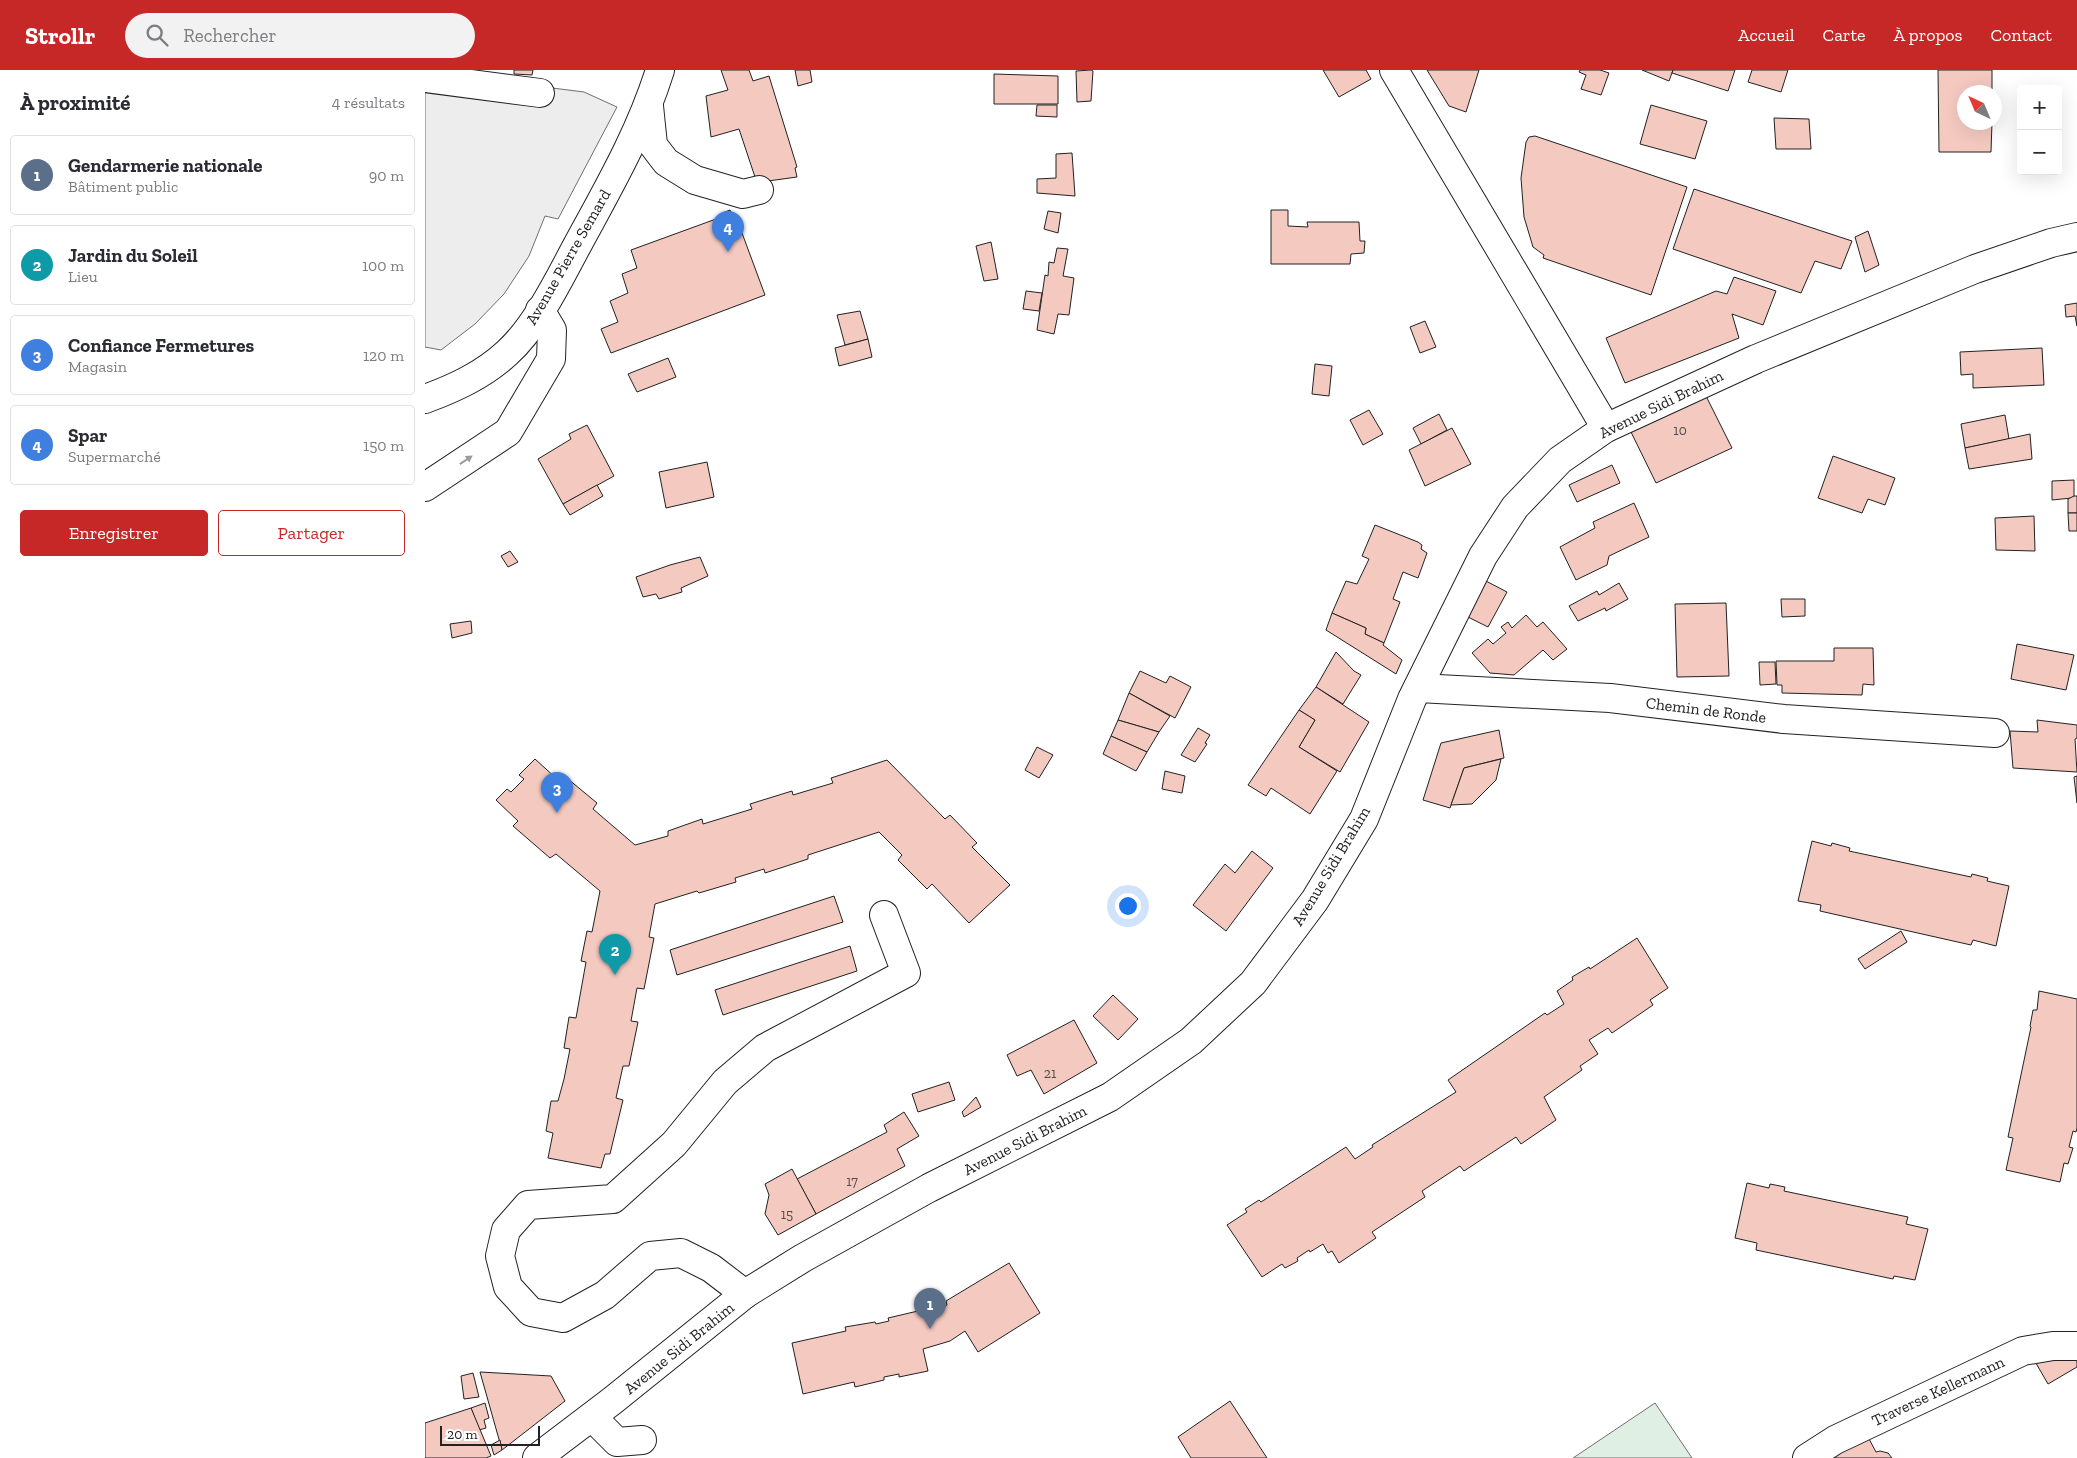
<!DOCTYPE html>
<html lang="fr">
<meta charset="utf-8">
<style>
:root{--surface:#fff;--page:#f2f2f3;--text:#2b2b33;--muted:#7c7c81;--line:#e1e1e2;--accent:#c62828}
body{margin:0;font-family:"Zilla Slab",serif;background:var(--page);color:var(--text)}
.controls{position:absolute;right:15px;top:15px;display:grid;overflow:hidden;border-radius:5px;box-shadow:0 5px 20px #0002}
.controls button{width:45px;height:45px;display:grid;place-items:center;padding:0;border:0;border-bottom:1px solid var(--line);background:var(--surface);color:var(--text);font:25px sans-serif}
.compass{position:absolute;left:1532px;top:15px;width:45px;height:45px;border-radius:50%;background:var(--surface);box-shadow:0 5px 20px #0002;rotate:316deg}
.scale{position:absolute;left:15px;bottom:12px;width:100px;box-sizing:border-box;padding-left:5px;border:2px solid #222;border-top:0;font-size:14px;line-height:18px;white-space:nowrap;color:#222;-webkit-text-stroke:4px #fff;paint-order:stroke}
.you{position:absolute;left:702px;top:835px;width:18px;height:18px;margin:-12px;border:4px solid #fff;border-radius:50%;background:#1a73e8;box-shadow:0 0 0 8px #1a73e833}
.badge{display:grid;place-items:center;width:32px;height:32px;border-radius:50%;background:var(--accent);color:#fff;font-size:16px;font-weight:700}
.pin{position:absolute;translate:-50% -41px;filter:drop-shadow(0 1px 2px #0008)}
.pin::after{content:'';position:absolute;top:26px;width:18px;height:15px;background:inherit;clip-path:polygon(0 0,100% 0,50% 100%)}
.list{margin:0;padding:0;list-style:none}
h2{display:flex;justify-content:space-between;align-items:center;height:65px;margin:0;padding:0 20px;font-size:21px}
h2 small{font-size:16px;font-weight:400;color:var(--muted)}
.list li{display:grid;grid-template-columns:32px 1fr auto;gap:15px;align-items:center;box-sizing:border-box;height:80px;margin:0 10px 10px;padding:0 10px;border:1px solid var(--line);border-radius:5px}
.list b{display:block;font-size:19px;white-space:nowrap}
.list p{margin:0;font-size:16px;white-space:nowrap;color:var(--muted)}
.list em{font-size:16px;font-style:normal;color:var(--muted)}
.actions{display:flex;gap:10px;padding:15px 20px}
.actions a{flex:1;padding:11px 0;border:1px solid var(--accent);border-radius:5px;text-align:center;font-size:18px;color:var(--accent)}
.actions .main{background:var(--accent);color:#fff}
.icon{flex:none;width:28px;height:28px;fill:none;stroke:currentColor;stroke-width:2;stroke-linecap:round;stroke-linejoin:round}
.map{position:relative;flex:none;width:1652px;height:1388px;overflow:hidden}
header{display:flex;align-items:center;gap:30px;box-sizing:border-box;height:70px;padding:0 25px;background:var(--accent);color:#fff}
header strong{font-size:24px}
nav{display:flex;gap:28px;margin-inline-start:auto;font-size:18px}
.search{width:350px;height:45px;background:var(--page);display:flex;align-items:center;gap:12px;box-sizing:border-box;padding:0 18px;border-radius:28px;color:var(--muted);font-size:19px}
main{display:flex}
aside{flex:1;background:var(--surface)}
.map>svg:first-child{display:block}
.green{fill:#e0efe3;stroke:#6f6f6f}
.parking{fill:#ededed;stroke:#6f6f6f}
.building{fill:#f3c9c0;stroke:#222}
.lines{fill:none;stroke-linecap:round;stroke-linejoin:round}
.minor-casing{stroke:#222;stroke-width:30}
.major-casing{stroke:#222;stroke-width:30}
.minor{stroke:#fff;stroke-width:28}
.major{stroke:#fff;stroke-width:28}
.oneway{fill:#9c9c9c}
.labels{text-anchor:middle;dominant-baseline:central;stroke-width:4;stroke-linejoin:round;paint-order:stroke}
.number-label{font-size:14px;fill:#564c4a}
.street-label{font-size:16px;fill:#222;stroke:#fff}
</style>
<header>
<strong>Strollr</strong>
<div class="search"><svg class="icon" aria-label="search" viewBox="0 0 24 24"><circle cx="10" cy="10" r="6"/><path d="M15 15l6 6"/></svg>Rechercher</div>
<nav><a>Accueil</a><a>Carte</a><a>À propos</a><a>Contact</a></nav>
</header>
<main>
<aside>
<h2>À proximité<small>4 résultats</small></h2>
<ul class="list">
<li><span class="badge" style="background:#5c6f8a">1</span><div><b>Gendarmerie nationale</b><p>Bâtiment public</p></div><em>90 m</em></li>
<li><span class="badge" style="background:#0f9aa8">2</span><div><b>Jardin du Soleil</b><p>Lieu</p></div><em>100 m</em></li>
<li><span class="badge" style="background:#3f7fe0">3</span><div><b>Confiance Fermetures</b><p>Magasin</p></div><em>120 m</em></li>
<li><span class="badge" style="background:#3f7fe0">4</span><div><b>Spar</b><p>Supermarché</p></div><em>150 m</em></li>
</ul>
<div class="actions"><a class="main">Enregistrer</a><a>Partager</a></div>
</aside>
<div class="map">
<svg width="1652" height="1388" viewBox="0 0 1652 1388">
<rect width="100%" height="100%" fill="#fff"/>
<!-- green -->
<polygon class="green" points="1230,1333 1267,1388 1148,1388"/>
<!-- parking -->
<polygon class="parking" points="0,2 159,22 192,37 133,149 120,146 104,186 79,224 50,254 16,280 0,277"/>
<!-- building -->
<g class="building">
<polygon points="89,0 108,0 107,5 89,4"/>
<polygon points="296,0 324,0 328,11 344,6 372,97 370,98 372,107 343,111 341,108 331,110 314,59 286,67 281,26 303,20"/>
<polygon points="370,0 385,0 387,12 373,16"/>
<polygon points="666,0 668,1 666,31 652,32 651,1"/>
<polygon points="898,0 941,0 946,9 914,27"/>
<polygon points="1002,0 1054,0 1041,42 1024,36"/>
<polygon points="1155,0 1175,0 1184,3 1176,25 1156,19 1161,5 1154,2"/>
<polygon points="1217,0 1248,0 1244,11"/>
<polygon points="1248,0 1310,0 1303,21 1247,3"/>
<polygon points="1327,0 1363,0 1356,22 1323,12"/>
<polygon points="1513,0 1567,0 1567,22 1540,22 1540,52 1567,52 1566,82 1514,82"/>
<polygon points="569,4 633,6 633,34 569,34"/>
<polygon points="612,35 632,35 632,47 611,46"/>
<polygon points="1226,35 1282,51 1270,89 1215,74"/>
<polygon points="1349,48 1384,49 1386,79 1351,79"/>
<polygon points="1110,66 1262,117 1226,225 1118,188 1119,185 1108,177 1099,147 1096,108 1101,72 1104,67"/>
<polygon points="647,83 650,126 612,123 612,109 631,108 631,84"/>
<polygon points="1269,119 1427,171 1416,199 1390,191 1376,223 1248,179"/>
<polygon points="305,140 317,163 340,225 186,283 176,259 193,252 185,231 203,223 197,204 212,198 206,180 302,145 300,142"/>
<polygon points="846,140 863,140 863,156 883,157 882,152 934,152 935,171 940,171 939,183 926,184 925,194 846,194"/>
<polygon points="623,141 636,143 633,163 619,159"/>
<polygon points="1443,161 1454,195 1440,202 1430,167"/>
<polygon points="566,172 573,209 559,211 551,176"/>
<polygon points="632,178 643,179 638,206 649,208 644,245 633,244 629,264 612,260 620,205 623,206 624,192 629,193"/>
<polygon points="1309,207 1351,221 1338,255 1307,244 1314,268 1200,313 1181,268 1291,221 1302,224"/>
<polygon points="601,221 617,223 614,241 598,239"/>
<polygon points="1652,233 1652,256 1650,246 1641,247 1640,235"/>
<polygon points="435,241 443,269 420,275 412,245"/>
<polygon points="1000,251 1011,277 995,283 985,257"/>
<polygon points="443,269 447,287 414,296 410,278"/>
<polygon points="1617,278 1619,315 1548,318 1548,304 1536,305 1535,282"/>
<polygon points="243,288 251,307 212,322 203,304"/>
<polygon points="890,294 907,296 904,326 887,324"/>
<polygon points="1280,324 1307,378 1231,413 1206,362"/>
<polygon points="944,340 958,364 938,375 925,350"/>
<polygon points="1014,344 1022,360 996,374 988,358"/>
<polygon points="1580,345 1584,369 1540,378 1536,354"/>
<polygon points="162,355 189,406 138,434 113,389 146,369 144,364"/>
<polygon points="1027,358 1046,394 1000,416 984,380"/>
<polygon points="1605,364 1607,389 1544,399 1540,378"/>
<polygon points="1408,386 1470,408 1460,435 1443,429 1437,443 1393,428"/>
<polygon points="282,392 289,427 241,438 234,402"/>
<polygon points="1187,395 1195,413 1152,432 1144,415"/>
<polygon points="1649,410 1649,426 1647,428 1627,430 1627,411"/>
<polygon points="172,415 178,426 145,445 138,434"/>
<polygon points="1649,426 1652,426 1652,443 1643,443 1643,429"/>
<polygon points="1209,433 1224,467 1184,486 1182,495 1151,510 1135,477 1170,458 1168,452"/>
<polygon points="1643,443 1652,443 1652,461 1644,461"/>
<polygon points="1609,446 1610,481 1571,480 1570,448"/>
<polygon points="950,455 993,472 997,475 996,479 1002,483 993,508 978,502 968,529 975,532 959,573 940,564 941,558 907,543 921,511 932,514 944,489 937,486"/>
<polygon points="85,481 93,492 83,497 76,486"/>
<polygon points="275,487 283,506 256,518 257,522 234,529 231,524 218,527 211,507 245,495"/>
<polygon points="1059,510 1082,522 1063,557 1039,545"/>
<polygon points="1194,513 1203,529 1181,541 1180,538 1153,551 1144,536 1172,521 1174,525"/>
<polygon points="1356,529 1380,529 1380,546 1357,547"/>
<polygon points="1301,533 1304,606 1252,607 1250,534"/>
<polygon points="907,543 941,558 940,564 959,573 958,575 977,590 971,604 901,560"/>
<polygon points="1101,545 1112,557 1118,552 1142,579 1128,590 1118,580 1089,605 1065,603 1047,583 1063,569 1068,574 1081,563 1076,557 1083,552 1087,558"/>
<polygon points="46,551 47,563 27,568 25,554"/>
<polygon points="1592,574 1649,585 1641,620 1586,609"/>
<polygon points="1409,578 1448,578 1449,615 1438,614 1437,625 1357,623 1357,615 1352,615 1351,591 1409,591"/>
<polygon points="911,582 929,601 936,605 918,634 891,617"/>
<polygon points="1334,592 1350,592 1351,614 1335,615"/>
<polygon points="715,601 741,613 745,606 766,617 750,648 704,623"/>
<polygon points="891,617 944,652 915,702 874,677 890,650 874,640"/>
<polygon points="704,623 745,646 734,662 693,650"/>
<polygon points="874,640 890,650 874,677 912,701 885,744 846,718 841,726 823,715"/>
<polygon points="693,650 734,662 722,682 686,666"/>
<polygon points="1612,650 1652,655 1652,668 1650,669 1652,702 1588,698 1585,661 1613,662"/>
<polygon points="773,658 785,665 780,673 782,674 770,692 756,685"/>
<polygon points="1074,660 1079,688 1039,698 1025,738 998,730 1016,673"/>
<polygon points="686,666 722,682 711,701 678,684"/>
<polygon points="612,677 628,685 614,708 600,700"/>
<polygon points="110,689 132,709 137,704 172,733 168,739 210,775 243,766 243,761 277,749 278,754 327,739 325,734 367,721 368,725 408,713 406,708 462,690 520,749 525,745 552,773 547,777 585,815 544,853 507,814 502,819 473,790 477,785 454,762 383,785 383,789 340,803 339,799 310,808 311,812 274,823 272,821 230,834 224,867 229,868 219,919 212,918 206,951 213,952 204,996 198,996 191,1028 198,1030 185,1084 180,1084 176,1098 123,1088 128,1063 121,1061 126,1031 133,1031 139,1009 145,979 139,978 144,947 151,948 161,892 156,891 162,861 167,862 175,821 131,784 125,788 88,756 93,751 71,730 82,719 86,722 99,709 94,705"/>
<polygon points="1076,689 1071,710 1047,734 1026,735 1039,698"/>
<polygon points="740,701 760,706 757,723 737,719"/>
<polygon points="1652,706 1652,733 1649,707"/>
<polygon points="1387,771 1406,776 1407,773 1425,778 1424,781 1546,807 1547,804 1563,808 1562,811 1584,816 1571,876 1548,870 1546,875 1395,841 1396,835 1373,831"/>
<polygon points="827,781 848,798 801,861 768,835 800,794 810,803"/>
<polygon points="409,826 418,852 252,905 245,880"/>
<polygon points="1476,861 1482,872 1440,899 1433,889"/>
<polygon points="1212,868 1243,918 1225,930 1228,935 1187,963 1183,958 1164,970 1173,984 1155,996 1157,1000 1119,1027 1131,1050 1096,1074 1091,1067 1039,1101 1035,1096 997,1121 1000,1127 947,1162 951,1168 914,1193 907,1181 903,1183 898,1174 885,1182 884,1180 872,1188 873,1191 860,1198 857,1194 837,1207 802,1155 822,1142 820,1139 834,1130 836,1132 921,1077 930,1089 948,1077 947,1075 1031,1022 1023,1010 1120,943 1122,945 1139,934 1132,921 1148,910 1147,907 1164,897 1165,899"/>
<polygon points="425,876 432,901 298,945 290,920"/>
<polygon points="1614,921 1652,929 1652,1058 1651,1062 1648,1061 1644,1077 1648,1078 1643,1094 1639,1093 1635,1112 1581,1100 1588,1068 1583,1067 1606,957 1605,956 1608,940 1612,940"/>
<polygon points="688,925 713,949 693,970 668,946"/>
<polygon points="649,950 672,993 619,1024 606,1000 592,1006 582,985"/>
<polygon points="524,1012 530,1030 493,1042 487,1024"/>
<polygon points="551,1027 556,1037 539,1047 537,1042"/>
<polygon points="479,1042 494,1066 472,1079 480,1096 391,1144 372,1109 462,1062 459,1055"/>
<polygon points="367,1099 391,1144 353,1165 340,1144 344,1125 340,1114"/>
<polygon points="1322,1113 1344,1118 1345,1114 1360,1117 1359,1121 1483,1147 1481,1154 1503,1159 1490,1210 1469,1206 1468,1209 1331,1180 1332,1173 1310,1168"/>
<polygon points="584,1193 615,1243 553,1282 540,1261 525,1271 498,1279 503,1301 474,1307 474,1304 459,1307 459,1310 430,1317 429,1312 378,1324 367,1273 421,1261 420,1257 450,1252 451,1254 464,1251 463,1248 493,1241 494,1245 509,1243 522,1235 521,1231"/>
<polygon points="1652,1287 1652,1297 1623,1314 1608,1288"/>
<polygon points="55,1302 126,1306 140,1331 77,1380"/>
<polygon points="48,1303 54,1327 39,1329 36,1306"/>
<polygon points="805,1331 842,1388 766,1388 753,1367"/>
<polygon points="60,1333 64,1348 59,1350 61,1358 54,1360 46,1338"/>
<polygon points="46,1338 66,1386 61,1388 0,1388 0,1353"/>
<polygon points="1443,1367 1451,1382 1455,1381 1463,1383 1467,1388 1399,1388"/>
<polygon points="75,1370 77,1380 69,1385 66,1375"/>
</g>
<g class="lines">
<defs>
<g id="minor">
<polyline points="969,0 1181,358"/>
<polyline points="0,8 115,23"/>
<polyline points="224,36 228,75 241,92 270,110 318,124 334,120"/>
<polyline points="0,417 83,362 126,289 127,260 115,240"/>
<polyline points="993,618 1185,628 1359,649 1570,663"/>
<polyline points="320,1224 286,1198 256,1183 225,1186 180,1225 138,1248 106,1242 83,1217 75,1186 81,1160 103,1135 188,1129 249,1074 300,1012 340,978 481,903 459,845"/>
<polyline points="167,1347 192,1372 217,1370"/>
<polyline points="112,1388 187,1331 320,1224 378,1188 504,1118 685,1027 766,971 828,913 890,830 939,749 987,629 1058,486 1090,437 1135,390 1181,358 1331,289 1550,199 1626,173 1652,167"/>
<polyline points="1382,1388 1410,1370 1598,1281 1628,1276 1652,1276"/>
</g>
<path id="major" d="M 0,329 C 30,318 58,305 82,283 C 112,256 135,207 154,172 C 185,115 216,61 235,0"/>
</defs>
<!-- minor casing -->
<use href="#minor" class="minor-casing"/>
<!-- major casing -->
<use href="#major" class="major-casing"/>
<!-- minor -->
<use href="#minor" class="minor"/>
<!-- major -->
<use href="#major" class="major"/>
</g>
<!-- one-way arrows -->
<defs><path id="oneway-solid" d="M-6-.8H1V-3.2L6.5 0L1 3.2V.8H-6Z" transform="scale(1.25)"/></defs>
<use class="oneway" href="#oneway-solid" transform="translate(41 390) rotate(-34)"/>
<g class="labels">
<!-- number labels -->
<g class="number-label">
<text x="1255" y="360">10</text>
<text x="625" y="1003">21</text>
<text x="427" y="1111">17</text>
<text x="362" y="1144">15</text>
</g>
<!-- street labels -->
<g class="street-label">
<text transform="translate(143 187) rotate(-60)">Avenue Pierre Semard</text>
<text transform="translate(1236 334) rotate(-26)">Avenue Sidi Brahim</text>
<text transform="translate(1281 640) rotate(7)">Chemin de Ronde</text>
<text transform="translate(906 796) rotate(-59)">Avenue Sidi Brahim</text>
<text transform="translate(600 1070) rotate(-27)">Avenue Sidi Brahim</text>
<text transform="translate(254 1278) rotate(-39)">Avenue Sidi Brahim</text>
<text transform="translate(1513 1321) rotate(-25)">Traverse Kellermann</text>
</g>
</g>
</svg>
<div class="controls">
<button>+</button>
<button>−</button>
</div>
<svg class="compass" viewBox="-18 -18 36 36"><path d="M0-13l5 13h-10z" fill="#e53935"/><path d="M0 13l5-13h-10z" fill="#7c7c81"/></svg>
<div class="scale">20 m</div>
<div class="you"></div>
<div class="pin badge" style="left:505px;top:1259px;background:#5c6f8a">1</div>
<div class="pin badge" style="left:190px;top:905px;background:#0f9aa8">2</div>
<div class="pin badge" style="left:132px;top:743px;background:#3f7fe0">3</div>
<div class="pin badge" style="left:303px;top:182px;background:#3f7fe0">4</div>
</div>
</main>
